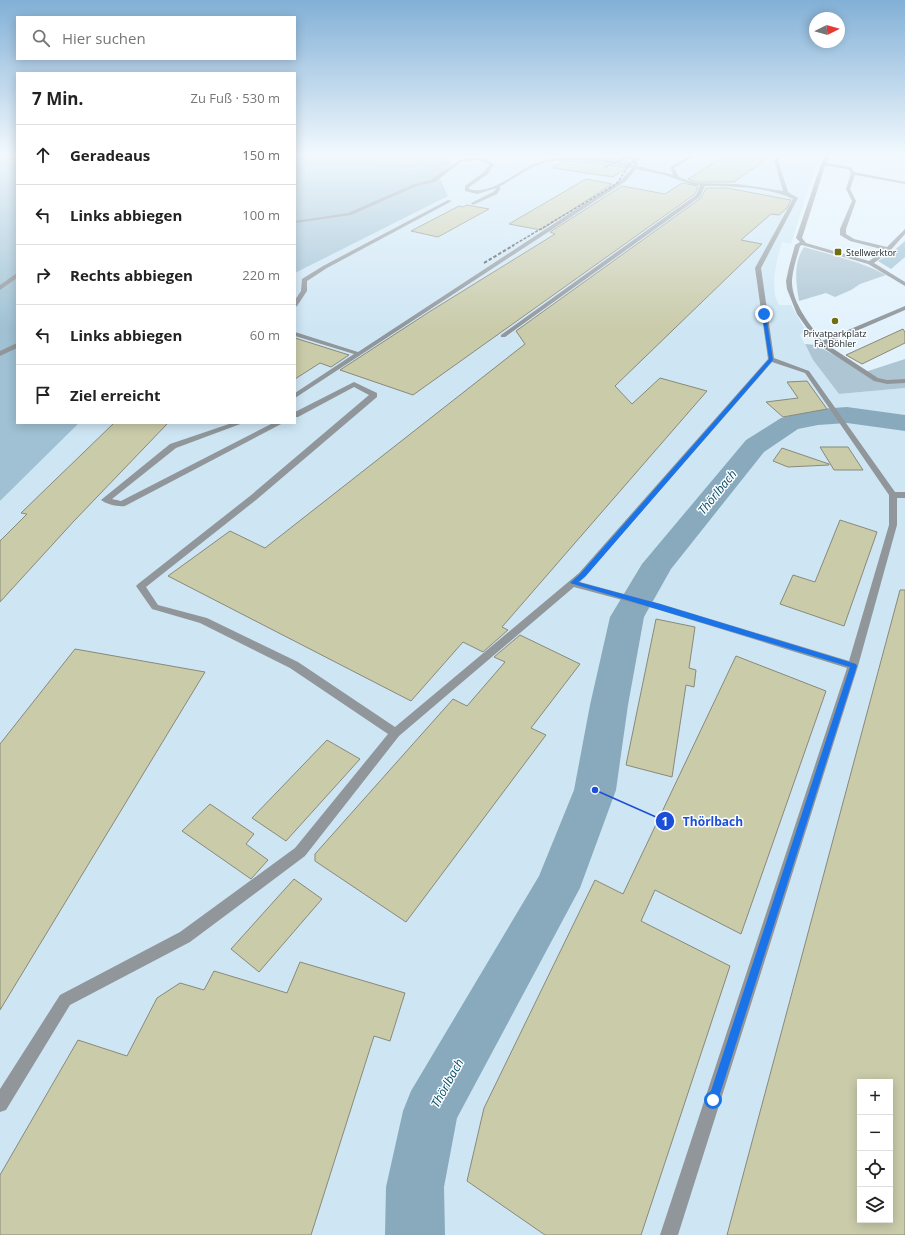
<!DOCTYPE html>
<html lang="de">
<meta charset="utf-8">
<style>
:root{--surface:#fff;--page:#f2f2f2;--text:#222;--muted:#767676;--line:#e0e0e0}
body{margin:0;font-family:"Open Sans",sans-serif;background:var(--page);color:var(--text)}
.controls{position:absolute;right:12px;bottom:12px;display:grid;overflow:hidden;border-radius:0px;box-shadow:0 2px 10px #0003}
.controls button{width:36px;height:36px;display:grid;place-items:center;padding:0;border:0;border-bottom:1px solid var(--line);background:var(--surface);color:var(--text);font:20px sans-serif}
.compass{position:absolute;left:809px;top:12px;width:36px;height:36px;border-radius:50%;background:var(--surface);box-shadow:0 2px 10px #0003;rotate:85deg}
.stop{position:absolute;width:12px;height:12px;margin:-9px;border:3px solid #1a73e8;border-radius:50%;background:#fff}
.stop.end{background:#1a73e8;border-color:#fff;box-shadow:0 1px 4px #0008}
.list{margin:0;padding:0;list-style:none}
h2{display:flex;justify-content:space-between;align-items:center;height:52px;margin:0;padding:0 16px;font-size:17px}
h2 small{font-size:13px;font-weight:400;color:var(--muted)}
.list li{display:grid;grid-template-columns:26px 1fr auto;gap:12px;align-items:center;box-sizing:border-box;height:60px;padding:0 16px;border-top:1px solid var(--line)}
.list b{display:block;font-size:15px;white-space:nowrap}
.list em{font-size:13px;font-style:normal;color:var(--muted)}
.icon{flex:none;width:22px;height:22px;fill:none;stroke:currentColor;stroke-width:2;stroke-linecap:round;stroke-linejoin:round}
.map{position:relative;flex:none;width:905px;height:1235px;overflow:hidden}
.search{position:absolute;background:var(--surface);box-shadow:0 2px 10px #0003;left:16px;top:16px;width:280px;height:44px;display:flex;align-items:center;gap:10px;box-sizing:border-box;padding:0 14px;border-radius:0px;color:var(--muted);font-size:15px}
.panel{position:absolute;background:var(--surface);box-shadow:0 2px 10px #0003;left:16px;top:72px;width:280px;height:352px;border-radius:0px}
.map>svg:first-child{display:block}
.built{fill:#cee6f4;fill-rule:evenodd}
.green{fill:#aec6d3}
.forest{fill:#9fc1d3}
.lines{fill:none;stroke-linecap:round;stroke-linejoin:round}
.river{fill:#89aabc;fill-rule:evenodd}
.building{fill:#cacba9;stroke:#89897a;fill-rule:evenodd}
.minor{fill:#90969a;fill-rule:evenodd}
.rail-far1{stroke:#424a4f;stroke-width:1.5;stroke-dasharray:3 1.5;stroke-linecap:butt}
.rail{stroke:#424a4f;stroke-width:2;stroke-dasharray:3.5 2;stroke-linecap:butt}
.route{fill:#1a73e8}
.poi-dot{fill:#706f10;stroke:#fafdff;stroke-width:1.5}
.labels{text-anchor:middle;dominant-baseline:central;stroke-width:3;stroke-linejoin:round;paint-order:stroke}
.far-poi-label{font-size:9px;fill:#1d2326;stroke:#fafdff;text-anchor:start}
.water-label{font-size:12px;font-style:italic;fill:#094b66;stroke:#fafdff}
.leader{fill:none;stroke:#1d4ed8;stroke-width:1.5}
.callout-dot{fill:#1d4ed8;stroke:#fafdff;stroke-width:1.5}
.mark-label{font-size:12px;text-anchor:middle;font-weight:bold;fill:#fff}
.callout-label{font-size:12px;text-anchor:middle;font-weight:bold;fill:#1d4ed8;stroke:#fafdff;stroke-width:3;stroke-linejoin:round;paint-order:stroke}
</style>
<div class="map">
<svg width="905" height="1235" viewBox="0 0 905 1235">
<rect width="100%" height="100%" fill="#e2f2fc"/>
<!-- built -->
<path class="built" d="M 453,156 L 821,156 L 812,177 L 791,244 L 782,242 L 777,260 L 774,278 L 775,296 L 779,305 L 791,305 L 806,331 L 800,335 L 813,360 L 839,394 L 905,388 L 905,1235 L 0,1235 L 0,501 L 79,423 L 295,423 L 295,273 L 448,196 L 439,176 L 453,160 ZM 860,1082 L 890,1082 L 890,1220 L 860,1220 Z"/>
<!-- green -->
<g class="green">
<polygon points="376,156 453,156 453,160 401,171"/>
<path d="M 804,247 C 831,255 860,261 886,275 L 860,284 L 851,290 L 835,297 L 826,293 L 799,301 C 796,282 793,263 804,247 Z"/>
<polygon points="805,344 816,345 865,372 905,359 905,388 839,394 813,360"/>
</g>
<!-- forest -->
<g class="forest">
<polygon points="0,156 17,156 17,423 79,423 0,501"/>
<polygon points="295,156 376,156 401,171 453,160 439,176 448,196 295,273"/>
<polygon points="905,241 905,257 891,269 878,261 891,253"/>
</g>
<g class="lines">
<!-- river -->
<polygon class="river" points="847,407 905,415 905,431 847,423 818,425 798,429 764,452 671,569 644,617 628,705 616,790 580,888 457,1118 444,1187 445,1235 385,1235 386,1187 403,1111 411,1091 539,876 574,790 590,705 610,617 642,564 746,440 781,418 818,409"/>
</g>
<!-- building -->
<g class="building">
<polygon points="581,156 638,156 634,159 632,163 600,157"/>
<polygon points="724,156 771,156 734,182 695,182 688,179"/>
<polygon points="563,161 599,163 628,168 613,177 553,168"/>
<polygon points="586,179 612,184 541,230 509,224"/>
<polygon points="682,183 698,186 695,194 413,395 340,370 429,312 555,234 550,232 622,186 665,194"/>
<polygon points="706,188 727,188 791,200 787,208 779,215 771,214 741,240 762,244 615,386 632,404 660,378 707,391 502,627 508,630 483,652 463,642 411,701 168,576 230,531 265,548 525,344 516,331 701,198"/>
<polygon points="467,205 489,209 438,237 411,231 459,206 463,207"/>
<polygon points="903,329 905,332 905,343 862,364 846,355"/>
<polygon points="295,338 349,355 331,367 320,363 295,379"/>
<polygon points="807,381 827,409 783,417 766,402 798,398 787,382"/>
<polygon points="114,423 168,423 74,521 0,602 0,541 27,514 21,513"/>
<polygon points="820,447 848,447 863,470 834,470"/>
<polygon points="782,448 829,464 829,465 788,467 773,461"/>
<polygon points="840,520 877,532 844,626 780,604 793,575 815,582"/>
<path d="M 900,590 L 905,590 L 905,1235 L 727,1235 ZM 860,1082 L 890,1082 L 890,1220 L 860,1220 Z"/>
<polygon points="656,619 695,627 689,668 696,670 694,687 686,685 672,777 626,765"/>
<polygon points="520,635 580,664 531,728 546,735 406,922 315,861 315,854 453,699 467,706 505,662 494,657"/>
<polygon points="75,649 205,672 0,1010 0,744"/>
<polygon points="736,656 826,691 741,934 655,890 641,921 730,966 641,1235 545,1235 467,1181 484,1108 595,880 623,894"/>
<polygon points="327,740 360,759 286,841 252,818"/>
<polygon points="210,804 254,834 246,844 268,860 251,879 182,831"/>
<polygon points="294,879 322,899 259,972 231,949"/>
<polygon points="300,962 405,993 390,1041 374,1036 311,1235 0,1235 0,1175 78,1040 127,1056 157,998 180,983 204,990 214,971 287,993"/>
</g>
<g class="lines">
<!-- minor -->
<g class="minor">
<path d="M 640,156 L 644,156 L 638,161 L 637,166 L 673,175 L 670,167 L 690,156 L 694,156 L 674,168 L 679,177 L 695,183 L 737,184 L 783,191 L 774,160 L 779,156 L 783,156 L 778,160 L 788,192 L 798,198 L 761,268 L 774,358 L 809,371 L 895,492 L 905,492 L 905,498 L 897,498 L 897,525 L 858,666 L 678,1235 L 660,1235 L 847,668 L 656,609 L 574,587 L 399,736 L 305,856 L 190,942 L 70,1005 L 6,1110 L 0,1112 L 0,1089 L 60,995 L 180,932 L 295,848 L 388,734 L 290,668 L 200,623 L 152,609 L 136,586 L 138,584 L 250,496 L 369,395 L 354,387 L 298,417 L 295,417 L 295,412 L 354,382 L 377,393 L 377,397 L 256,500 L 146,587 L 158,605 L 207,618 L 298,662 L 395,727 L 579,573 L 768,359 L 755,268 L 793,199 C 770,187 731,186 705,186 L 700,197 L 505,337 L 501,337 L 501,335 L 696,195 L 700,185 L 693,185 L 665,175 L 636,169 L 626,181 L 295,398 L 295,393 L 354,354 L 295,336 L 295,332 L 358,352 L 622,179 L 632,168 C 608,161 567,156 543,163 C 527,168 514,179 499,187 L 501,188 L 497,194 L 473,205 L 471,203 L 493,192 L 497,188 L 477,194 L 465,191 L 465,186 L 484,172 L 490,164 L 483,161 L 474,160 L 461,162 L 435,182 L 417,186 L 351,215 L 295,223 L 295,221 L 348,213 L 414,184 L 431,180 L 459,160 L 474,158 L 484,159 L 494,164 L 488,174 L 469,187 L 469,189 C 492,197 520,167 542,161 C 570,153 606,158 633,165 L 635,159 ZM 772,362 L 805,373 L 889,495 L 889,525 L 849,661 L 661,604 L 580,582 Z"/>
<path d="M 826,156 L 830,156 L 826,163 L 851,167 L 854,172 L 905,182 L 905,184 L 855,175 L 850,189 L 856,201 L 846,229 L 846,234 L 854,239 L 887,247 L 905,229 L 905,234 L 889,252 L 874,263 L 905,282 L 905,286 L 868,264 L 802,245 L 800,246 C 797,257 793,268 792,280 C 791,302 810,324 822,341 L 905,306 L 905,310 L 826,344 L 878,378 L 887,380 L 905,379 L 905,383 L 887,384 L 874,381 L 819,345 L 797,314 L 787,289 L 786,281 L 789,267 L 795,245 L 800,242 L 796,238 L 821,164 ZM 825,166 L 848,169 L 851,173 L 846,189 L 852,201 L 840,229 L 840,235 L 850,241 L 885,250 L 869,261 L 806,243 L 802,238 Z"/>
<polygon points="448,200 452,201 327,268 307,281 307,291 297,306 295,307 295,300 301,291 302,279 323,266"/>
<polygon points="17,273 17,278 0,290 0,285"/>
<polygon points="17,343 17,348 0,356 0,351"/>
<path d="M 232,423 L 243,423 L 176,448 L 112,499 L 121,501 L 273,423 L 283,423 L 125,506 C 118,507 106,504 101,500 L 170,444 Z"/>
</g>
<!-- rail-far1 -->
<g class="rail-far1">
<polyline points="605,167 631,156"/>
<polyline points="512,246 613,186 618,182 629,165 639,156"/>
</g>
<!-- rail -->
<polyline class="rail" points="484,263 514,245"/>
</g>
<!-- sky -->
<linearGradient id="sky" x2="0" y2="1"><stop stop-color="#82b0d6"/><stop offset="0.47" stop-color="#f2f9fe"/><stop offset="1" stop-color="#f2f9fe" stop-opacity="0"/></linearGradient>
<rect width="905" height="329" fill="url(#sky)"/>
<!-- route -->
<polygon class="route" points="764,312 766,314 773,360 585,577 578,582 660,604 856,664 857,666 718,1100 717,1104 713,1105 709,1104 708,1100 850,667 570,583 580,574 769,359 762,314"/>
<!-- markers -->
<g class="poi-dot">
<rect x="834" y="248" width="8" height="8" rx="2"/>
<circle cx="835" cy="321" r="4"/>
</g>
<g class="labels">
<!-- far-poi labels -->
<g class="far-poi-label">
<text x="846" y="252">Stellwerktor</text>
<text x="835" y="333" text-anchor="middle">Privatparkplatz<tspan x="835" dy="10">Fa. Böhler</tspan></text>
</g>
<!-- water labels -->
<g class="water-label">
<text transform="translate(717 492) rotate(-51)">Thörlbach</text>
<text transform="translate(447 1083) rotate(-61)">Thörlbach</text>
</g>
</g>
<!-- callouts -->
<path class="leader" d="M595 790L665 821"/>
<g class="callout-dot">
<circle cx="595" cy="790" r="4"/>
<circle cx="665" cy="821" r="10"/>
</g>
<g class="mark-label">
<text x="665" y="826">1</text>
</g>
<g class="callout-label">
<text x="713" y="826">Thörlbach</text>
</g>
</svg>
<div class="controls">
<button>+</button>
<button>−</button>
<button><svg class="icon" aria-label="locate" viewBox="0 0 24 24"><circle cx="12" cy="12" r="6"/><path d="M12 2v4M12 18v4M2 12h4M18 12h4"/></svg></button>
<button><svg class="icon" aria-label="layers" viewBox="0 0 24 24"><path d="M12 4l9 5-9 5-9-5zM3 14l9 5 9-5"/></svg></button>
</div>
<svg class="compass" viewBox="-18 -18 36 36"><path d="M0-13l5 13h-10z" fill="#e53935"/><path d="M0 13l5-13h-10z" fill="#767676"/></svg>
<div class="stop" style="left:713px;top:1100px"></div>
<div class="stop end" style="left:764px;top:314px"></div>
<div class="search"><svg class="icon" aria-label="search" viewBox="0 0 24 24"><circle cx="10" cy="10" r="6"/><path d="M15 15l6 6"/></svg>Hier suchen</div>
<section class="panel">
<h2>7 Min.<small>Zu Fuß · 530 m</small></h2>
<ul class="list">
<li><svg class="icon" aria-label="ahead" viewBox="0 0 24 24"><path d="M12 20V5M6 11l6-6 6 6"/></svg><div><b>Geradeaus</b></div><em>150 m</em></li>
<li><svg class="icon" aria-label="left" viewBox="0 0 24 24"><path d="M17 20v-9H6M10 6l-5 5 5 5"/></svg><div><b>Links abbiegen</b></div><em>100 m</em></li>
<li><svg class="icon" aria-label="right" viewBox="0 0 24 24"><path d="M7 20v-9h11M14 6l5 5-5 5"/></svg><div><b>Rechts abbiegen</b></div><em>220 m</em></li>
<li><svg class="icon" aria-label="left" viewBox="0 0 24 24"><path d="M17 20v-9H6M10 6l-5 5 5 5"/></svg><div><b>Links abbiegen</b></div><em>60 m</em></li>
<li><svg class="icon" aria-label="arrive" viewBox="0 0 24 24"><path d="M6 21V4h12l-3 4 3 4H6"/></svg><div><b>Ziel erreicht</b></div></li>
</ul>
</section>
</div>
